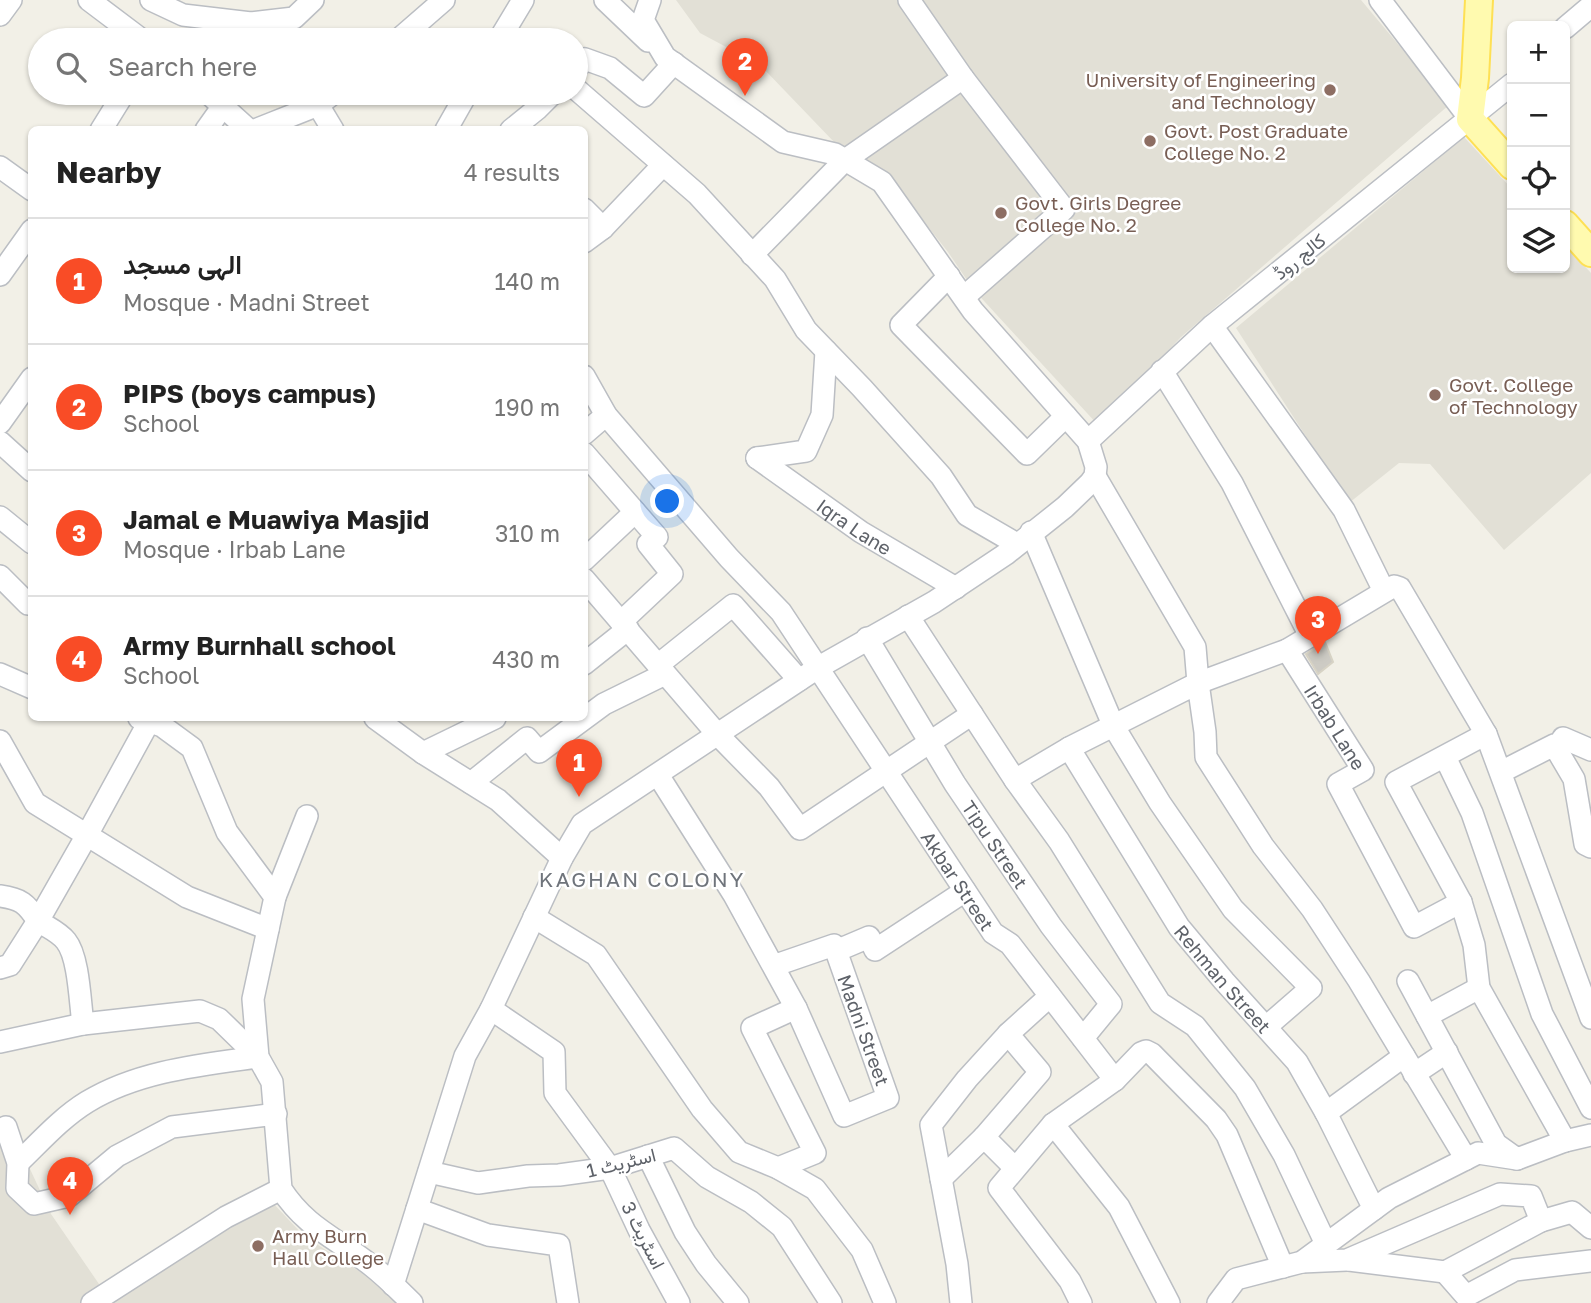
<!DOCTYPE html>
<meta charset="utf-8">
<style>
:root{--surface:#fff;--page:#f2f2f2;--text:#222;--muted:#767676;--line:#e0e0e0;--accent:#f94c26}
body{margin:0;font-family:"Golos Text",Vazirmatn,sans-serif;background:var(--page);color:var(--text)}
.controls{position:absolute;right:21px;top:21px;display:grid;overflow:hidden;border-radius:10px;box-shadow:0 2px 5px #0004}
.controls button{width:63px;height:63px;display:grid;place-items:center;padding:0;border:0;border-bottom:2px solid var(--line);background:var(--surface);color:var(--text);font:35px sans-serif}
.you{position:absolute;left:668px;top:502px;width:24px;height:24px;margin:-18px;border:5px solid #fff;border-radius:50%;background:#1a73e8;box-shadow:0 0 0 10px #1a73e833}
.badge{display:grid;place-items:center;width:46px;height:46px;border-radius:50%;background:var(--accent);color:#fff;font-size:23px;font-weight:700}
.pin{position:absolute;translate:-50% -58px;filter:drop-shadow(0 2px 4px #0008)}
.pin::after{content:'';position:absolute;top:37px;width:24px;height:21px;background:inherit;clip-path:polygon(0 0,100% 0,50% 100%)}
.list{margin:0;padding:0;list-style:none}
h2{display:flex;justify-content:space-between;align-items:center;height:91px;margin:0;padding:0 28px;font-size:30px}
h2 small{font-size:23px;font-weight:400;color:var(--muted)}
.list li{display:grid;grid-template-columns:46px 1fr auto;gap:21px;align-items:center;box-sizing:border-box;height:126px;padding:0 28px;border-top:2px solid var(--line)}
.list b{display:block;font-size:26px;white-space:nowrap}
.list p{margin:0;font-size:23px;white-space:nowrap;color:var(--muted)}
.list em{font-size:23px;font-style:normal;color:var(--muted)}
.icon{flex:none;width:38px;height:38px;fill:none;stroke:currentColor;stroke-width:2;stroke-linecap:round;stroke-linejoin:round}
.map{position:relative;flex:none;width:1591px;height:1303px;overflow:hidden}
.search{position:absolute;background:var(--surface);box-shadow:0 2px 5px #0004;left:28px;top:28px;width:560px;height:77px;display:flex;align-items:center;gap:18px;box-sizing:border-box;padding:0 24px;border-radius:38px;color:var(--muted);font-size:26px}
.panel{position:absolute;background:var(--surface);box-shadow:0 2px 5px #0004;left:28px;top:126px;width:560px;height:595px;border-radius:10px}
.map>svg:first-child{display:block}
.education{fill:#e2e0d6}
.building{fill:#cdcbc4;stroke:#d7d3c5;stroke-width:2}
.lines{fill:none;stroke-linecap:round;stroke-linejoin:round}
.minor-casing{stroke:#bbbec3;stroke-width:24}
.major-casing{stroke:#fee054;stroke-width:30}
.minor{stroke:#fff;stroke-width:21}
.major{stroke:#fffaaf;stroke-width:26}
.education-dot{fill:#8d6e63;stroke:#fff;stroke-width:2.5}
.labels{text-anchor:middle;dominant-baseline:central;stroke-width:5;stroke-linejoin:round;paint-order:stroke}
.education-label{font-size:19px;fill:#785e54;stroke:#fff;text-anchor:start}
.street-label{font-size:19px;fill:#5e6269;stroke:#fff}
.neighbourhood-label{font-size:21px;letter-spacing:2px;fill:#6f747b;stroke:#fff}
</style>
<div class="map">
<svg width="1591" height="1303" viewBox="0 0 1591 1303">
<rect width="100%" height="100%" fill="#f2f0e7"/>
<!-- education -->
<g class="education">
<polygon points="676,0 1361,0 1449,105 1181,337 1098,425 973,289 948,252 887,175 835,143 760,65 700,33"/>
<polygon points="1464,137 1512,189 1512,268 1565,268 1565,245 1591,273 1591,473 1504,550 1430,464 1399,463 1349,503 1236,328"/>
<polygon points="9,1124 51,1214 112,1303 0,1303 0,1126"/>
<polygon points="271,1201 304,1236 365,1275 397,1303 113,1303 177,1257"/>
</g>
<!-- building -->
<polygon class="building" points="1325,642 1333,662 1318,674 1306,654"/>
<g class="lines">
<defs>
<g id="minor">
<polyline points="89,0 142,40"/>
<polyline points="151,0 183,15 251,23 294,18 313,0"/>
<polyline points="605,0 648,41"/>
<polyline points="909,0 963,78 1064,209 964,297"/>
<polyline points="1380,0 1470,119"/>
<polyline points="0,15 11,0"/>
<polyline points="1565,28 1591,6"/>
<polyline points="398,40 444,0"/>
<polyline points="499,40 523,0"/>
<polyline points="576,69 585,59 610,68 644,96 674,63"/>
<polyline points="576,89 697,194 775,279 806,330 862,388 941,476 967,515 1017,544"/>
<polyline points="208,93 249,130"/>
<polyline points="318,105 333,130"/>
<polyline points="101,130 124,93"/>
<polyline points="206,130 223,106"/>
<polyline points="255,130 318,105 334,93"/>
<polyline points="446,130 467,93"/>
<polyline points="511,130 537,109 553,93"/>
<polyline points="0,167 32,190"/>
<polyline points="584,209 603,228"/>
<polyline points="584,242 603,228 663,165"/>
<polyline points="752,255 845,160 963,78"/>
<polyline points="0,275 32,230"/>
<polyline points="949,276 901,325 1027,454 1066,416"/>
<polyline points="1212,326 1344,510 1384,591"/>
<polyline points="1162,371 1232,483 1310,636"/>
<path id="s1" d="M 584,376 L 606,415 L 729,558 L 781,612 L 993,933 L 1010,944 L 1115,1080"/>
<polyline points="0,423 32,378"/>
<polyline points="584,434 606,415"/>
<polyline points="1088,441 1212,326 1512,84"/>
<polyline points="0,442 32,471"/>
<polyline points="584,453 657,537 648,544 672,574 621,622"/>
<path id="s2" d="M 757,458 L 861,532 L 956,588"/>
<polyline points="757,458 806,451 822,415 826,351"/>
<path id="s3" d="M 1095,476 L 1195,647 L 1198,683 L 1287,650 L 1363,770 L 1338,784 L 1414,927 L 1461,902"/>
<polyline points="0,517 32,543"/>
<polyline points="1031,532 1114,727 1160,803 1233,909 1311,988 1266,1027"/>
<polyline points="584,560 635,512"/>
<polyline points="0,576 28,604 32,600"/>
<polyline points="584,579 718,735 769,787 800,829 972,714"/>
<polyline points="908,616 1015,780 1069,748 1198,683 1205,732 1206,757 1263,846 1312,909 1359,981 1466,1159"/>
<path id="s4" d="M 867,638 L 955,784 L 1051,926 L 1111,1004 L 1083,1038"/>
<polyline points="1287,650 1394,586 1400,588 1486,734 1591,1018"/>
<polyline points="584,664 628,629"/>
<polyline points="658,665 733,605 799,680"/>
<polyline points="0,674 32,688"/>
<path d="M 139,718 L 162,726 L 192,748 L 227,832 L 275,897 L 253,999 L 258,1057 L 272,1082 L 281,1189 C 307,1229 337,1238 372,1266 C 386,1277 399,1290 412,1303"/>
<polyline points="375,718 423,753 498,800 562,858"/>
<polyline points="1486,734 1396,782 1461,902 1474,945 1479,988 1565,1141"/>
<polyline points="1563,738 1591,750"/>
<polyline points="0,741 35,803 187,897 268,929"/>
<path id="s5" d="M 1069,748 L 1179,927 L 1224,981 L 1297,1062 L 1326,1113 L 1374,1209"/>
<polyline points="423,753 495,718"/>
<polyline points="1445,757 1472,813 1542,1014 1591,1108"/>
<polyline points="1501,772 1554,745 1574,779 1585,844 1591,847"/>
<polyline points="658,775 734,895 796,1008 844,1116 888,1098 834,945 773,966"/>
<polyline points="1015,780 1059,841 1160,1003 1195,1026 1245,1088 1284,1155 1326,1244"/>
<polyline points="471,783 527,738 539,752 604,704 665,674"/>
<path d="M 0,896 C 21,899 26,903 38,921 L 87,835 L 151,718"/>
<polyline points="275,897 307,816"/>
<polyline points="534,917 596,955 702,1109 739,1152 778,1168 815,1189 862,1250 885,1303"/>
<polyline points="836,951 869,937 875,950 965,891"/>
<path d="M 0,968 L 10,965 L 38,921 C 47,927 59,932 66,941 C 79,957 80,1003 83,1024"/>
<polyline points="1408,981 1496,1144 1517,1159 1565,1141 1591,1135"/>
<polyline points="491,1009 554,1052 555,1093 610,1168 639,1230 679,1303"/>
<polyline points="1427,1016 1479,988"/>
<polyline points="0,1042 83,1024 200,1011 219,1019 258,1057"/>
<polyline points="1414,1074 1447,1052"/>
<polyline points="1326,1113 1404,1056"/>
<polyline points="1053,1124 1119,1207 1169,1303"/>
<polyline points="0,1130 6,1127 18,1163 17,1188 34,1204 69,1196 117,1156 172,1127 276,1114"/>
<polyline points="984,1137 1015,1168"/>
<polyline points="648,1156 685,1232 706,1264 738,1303"/>
<path d="M 18,1163 C 40,1142 61,1118 87,1102 C 138,1071 200,1065 258,1057"/>
<polyline points="778,1168 815,1153 752,1028 796,1008"/>
<polyline points="429,1172 478,1183 528,1176 559,1175 610,1168 674,1148 707,1177 751,1202 782,1227 831,1303"/>
<polyline points="941,1179 984,1137 1040,1072 1008,1034 1050,996"/>
<polyline points="417,1209 488,1235 559,1245 568,1303"/>
<polyline points="1349,1260 1445,1272 1541,1221"/>
<polyline points="1302,1262 1347,1260 1500,1194 1531,1196 1541,1221 1572,1212 1591,1228"/>
<polyline points="1445,1272 1466,1296 1515,1270 1591,1261"/>
<polyline points="393,1285 465,1056 491,1009 562,858 582,824 819,667 934,602 1006,554 1065,507 1090,483 1095,476 1096,467 1088,441 973,311 882,182 835,154 783,142 665,57 643,20 650,0"/>
<polyline points="92,1303 226,1217 281,1189"/>
<polyline points="961,1303 957,1264 931,1125 967,1079 1008,1034"/>
<polyline points="1081,1303 1070,1281 999,1188 1053,1124 1115,1080 1141,1053 1146,1051 1152,1054 1216,1119 1227,1135 1283,1267"/>
<polyline points="1218,1303 1236,1279 1302,1262 1389,1198 1478,1153 1517,1159"/>
</g>
<g id="major">
<polyline points="1479,0 1475,78 1470,119 1512,166"/>
<polyline points="1565,224 1591,253"/>
</g>
</defs>
<!-- minor casing -->
<use href="#minor" class="minor-casing"/>
<!-- major casing -->
<use href="#major" class="major-casing"/>
<!-- minor -->
<use href="#minor" class="minor"/>
<!-- major -->
<use href="#major" class="major"/>
</g>
<!-- markers -->
<g class="education-dot">
<circle cx="1330" cy="90" r="7"/>
<circle cx="1150" cy="141" r="7"/>
<circle cx="1001" cy="213" r="7"/>
<circle cx="1435" cy="395" r="7"/>
<circle cx="258" cy="1246" r="7"/>
</g>
<g class="labels">
<!-- education labels -->
<g class="education-label">
<text x="1316" y="79" text-anchor="end">University of Engineering<tspan x="1316" dy="22">and Technology</tspan></text>
<text x="1164" y="130">Govt. Post Graduate<tspan x="1164" dy="22">College No. 2</tspan></text>
<text x="1015" y="202">Govt. Girls Degree<tspan x="1015" dy="22">College No. 2</tspan></text>
<text x="1449" y="384">Govt. College<tspan x="1449" dy="22">of Technology</tspan></text>
<text x="272" y="1235">Army Burn<tspan x="272" dy="22">Hall College</tspan></text>
</g>
<!-- street labels -->
<g class="street-label">
<text transform="translate(1299 256) rotate(-39)">کالج روڈ</text>
<text stroke="none"><textPath href="#s2" startOffset="119">Iqra Lane</textPath></text>
<text stroke="none"><textPath href="#s3" startOffset="420">Irbab Lane</textPath></text>
<text stroke="none"><textPath href="#s4" startOffset="243">Tipu Street</textPath></text>
<text stroke="none"><textPath href="#s1" startOffset="630">Akbar Street</textPath></text>
<text stroke="none"><textPath href="#s5" startOffset="278">Rehman Street</textPath></text>
<text transform="translate(864 1030) rotate(70)">Madni Street</text>
<text transform="translate(621 1162) rotate(-14)">اسٹریٹ 1</text>
<text transform="translate(644 1235) rotate(63)">اسٹریٹ 3</text>
</g>
<!-- neighbourhood labels -->
<g class="neighbourhood-label">
<text x="642" y="879">KAGHAN COLONY</text>
</g>
</g>
</svg>
<div class="controls">
<button>+</button>
<button>−</button>
<button><svg class="icon" aria-label="locate" viewBox="0 0 24 24"><circle cx="12" cy="12" r="6"/><path d="M12 2v4M12 18v4M2 12h4M18 12h4"/></svg></button>
<button><svg class="icon" aria-label="layers" viewBox="0 0 24 24"><path d="M12 4l9 5-9 5-9-5zM3 14l9 5 9-5"/></svg></button>
</div>
<div class="you"></div>
<div class="pin badge" style="left:579px;top:797px">1</div>
<div class="pin badge" style="left:745px;top:96px">2</div>
<div class="pin badge" style="left:1318px;top:654px">3</div>
<div class="pin badge" style="left:70px;top:1215px">4</div>
<div class="search"><svg class="icon" aria-label="search" viewBox="0 0 24 24"><circle cx="10" cy="10" r="6"/><path d="M15 15l6 6"/></svg>Search here</div>
<section class="panel">
<h2>Nearby<small>4 results</small></h2>
<ul class="list">
<li><span class="badge">1</span><div><b>الہی مسجد</b><p>Mosque · Madni Street</p></div><em>140 m</em></li>
<li><span class="badge">2</span><div><b>PIPS (boys campus)</b><p>School</p></div><em>190 m</em></li>
<li><span class="badge">3</span><div><b>Jamal e Muawiya Masjid</b><p>Mosque · Irbab Lane</p></div><em>310 m</em></li>
<li><span class="badge">4</span><div><b>Army Burnhall school</b><p>School</p></div><em>430 m</em></li>
</ul>
</section>
</div>
